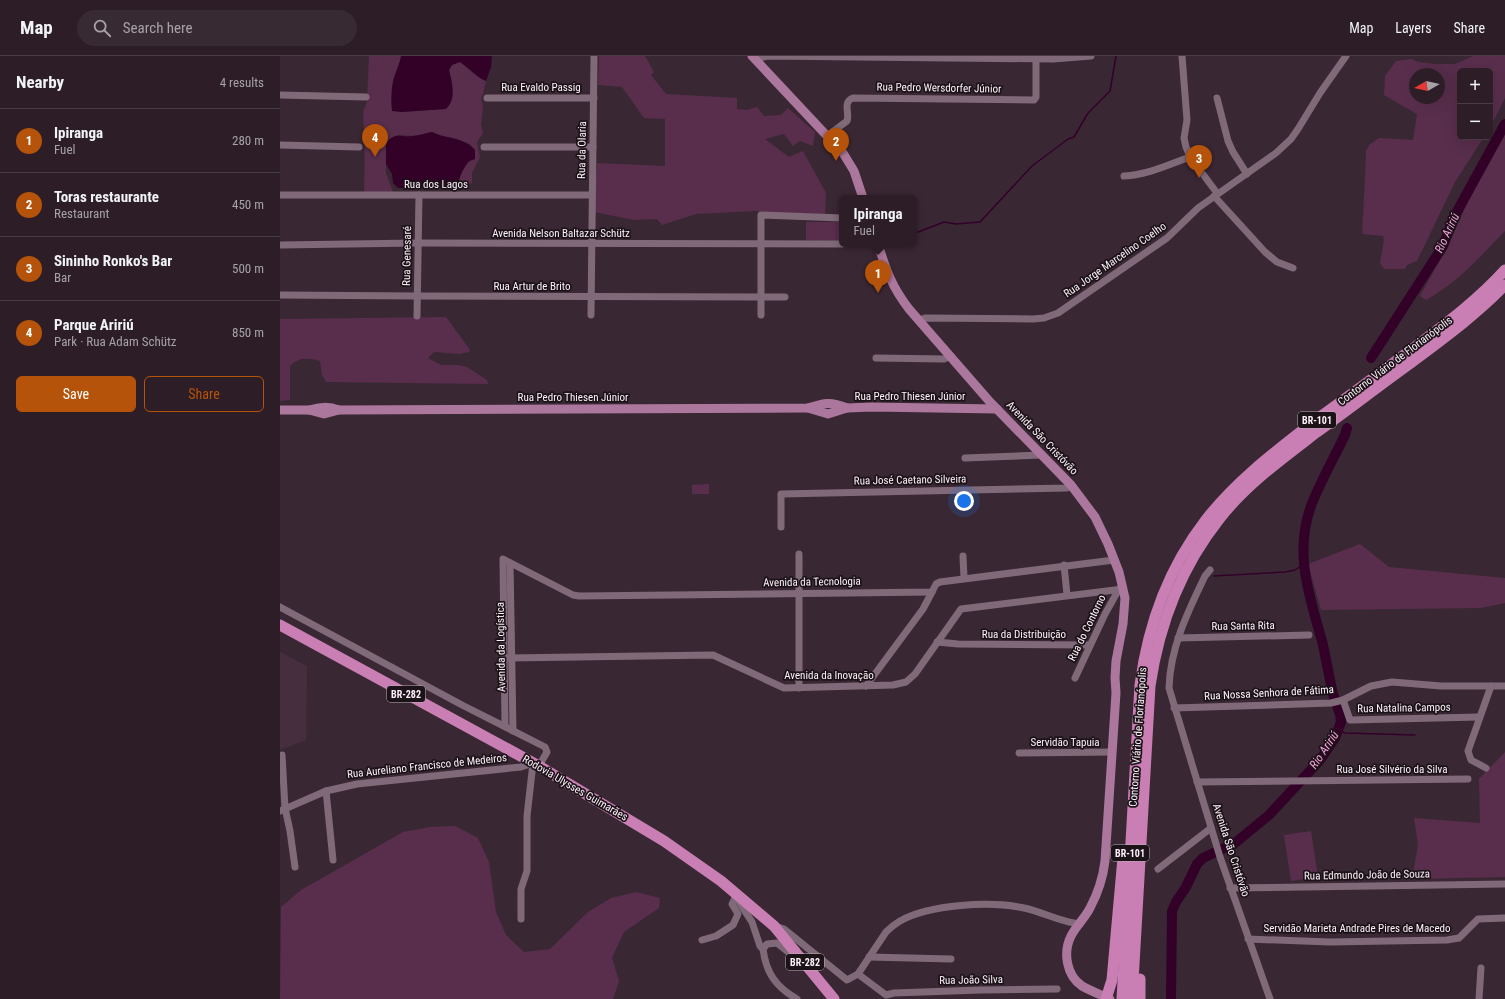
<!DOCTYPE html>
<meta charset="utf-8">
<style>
:root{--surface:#2c1d27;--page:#382a33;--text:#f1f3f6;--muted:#a6a2a7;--line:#483b44;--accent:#b45309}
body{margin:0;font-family:"Roboto Condensed",sans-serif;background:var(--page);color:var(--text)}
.controls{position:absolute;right:12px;top:12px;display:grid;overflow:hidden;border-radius:6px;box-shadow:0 4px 16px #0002}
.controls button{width:36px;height:36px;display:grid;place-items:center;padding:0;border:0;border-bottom:1px solid var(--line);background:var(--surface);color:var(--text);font:20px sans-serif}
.compass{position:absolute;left:1129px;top:12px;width:36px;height:36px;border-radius:50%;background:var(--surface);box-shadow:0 4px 16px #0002;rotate:261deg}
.you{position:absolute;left:684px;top:445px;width:14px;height:14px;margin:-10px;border:3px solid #fff;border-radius:50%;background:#1a73e8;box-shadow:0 0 0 6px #1a73e833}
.badge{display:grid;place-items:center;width:26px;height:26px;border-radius:50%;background:var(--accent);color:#fff;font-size:13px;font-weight:700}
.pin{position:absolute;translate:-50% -33px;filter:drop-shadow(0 1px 2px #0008)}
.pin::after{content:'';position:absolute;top:21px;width:14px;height:12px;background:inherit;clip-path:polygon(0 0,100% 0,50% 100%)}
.popup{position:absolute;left:559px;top:139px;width:78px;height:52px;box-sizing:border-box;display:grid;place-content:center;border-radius:6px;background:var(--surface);filter:drop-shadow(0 1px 3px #0005);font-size:13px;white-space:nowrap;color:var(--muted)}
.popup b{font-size:15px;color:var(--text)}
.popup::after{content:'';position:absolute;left:50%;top:100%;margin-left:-8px;border:8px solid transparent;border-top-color:var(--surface)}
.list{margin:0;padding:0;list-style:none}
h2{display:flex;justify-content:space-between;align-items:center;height:52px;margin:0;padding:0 16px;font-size:17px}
h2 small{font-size:13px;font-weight:400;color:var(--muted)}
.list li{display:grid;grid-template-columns:26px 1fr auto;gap:12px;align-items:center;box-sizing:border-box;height:64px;padding:0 16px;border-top:1px solid var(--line)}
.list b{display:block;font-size:15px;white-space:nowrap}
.list p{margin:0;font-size:13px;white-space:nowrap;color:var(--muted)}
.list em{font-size:13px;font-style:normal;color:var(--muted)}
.actions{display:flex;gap:8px;padding:12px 16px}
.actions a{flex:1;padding:9px 0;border:1px solid var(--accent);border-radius:6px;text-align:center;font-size:14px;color:var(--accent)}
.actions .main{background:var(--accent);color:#fff}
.icon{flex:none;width:22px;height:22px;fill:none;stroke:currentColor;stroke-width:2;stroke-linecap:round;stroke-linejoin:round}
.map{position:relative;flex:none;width:1225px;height:943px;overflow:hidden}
header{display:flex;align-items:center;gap:24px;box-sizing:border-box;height:56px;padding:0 20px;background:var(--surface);border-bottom:1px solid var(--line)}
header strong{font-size:19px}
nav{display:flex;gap:22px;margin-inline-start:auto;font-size:14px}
.search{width:280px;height:36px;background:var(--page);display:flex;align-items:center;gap:10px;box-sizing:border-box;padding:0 14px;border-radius:22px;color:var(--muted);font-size:15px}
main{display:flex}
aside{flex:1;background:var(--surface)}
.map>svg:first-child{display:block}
.built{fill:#472e3f}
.green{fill:#582e4c;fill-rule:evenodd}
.water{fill:#330028}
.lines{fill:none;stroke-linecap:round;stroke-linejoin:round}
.stream{stroke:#330028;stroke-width:1.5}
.river{stroke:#330028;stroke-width:10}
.minor{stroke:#806a79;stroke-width:7}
.major{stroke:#ac779c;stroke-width:9}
.highway{stroke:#c97fb3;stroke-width:11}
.labels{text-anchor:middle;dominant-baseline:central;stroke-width:3.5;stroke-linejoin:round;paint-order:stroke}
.shield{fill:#1c1319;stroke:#baaeb6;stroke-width:1}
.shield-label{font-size:10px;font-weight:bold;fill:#fdf0f9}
.street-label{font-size:11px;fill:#fdf0f9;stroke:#1c1319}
.water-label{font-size:12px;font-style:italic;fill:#f9a0dd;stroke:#1c1319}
</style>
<header>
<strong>Map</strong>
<div class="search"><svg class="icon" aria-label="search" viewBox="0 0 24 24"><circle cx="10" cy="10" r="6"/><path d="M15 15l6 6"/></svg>Search here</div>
<nav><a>Map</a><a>Layers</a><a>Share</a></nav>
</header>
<main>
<aside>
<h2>Nearby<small>4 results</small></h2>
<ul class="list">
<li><span class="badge">1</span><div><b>Ipiranga</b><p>Fuel</p></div><em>280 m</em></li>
<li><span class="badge">2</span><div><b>Toras restaurante</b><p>Restaurant</p></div><em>450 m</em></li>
<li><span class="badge">3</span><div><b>Sininho Ronko's Bar</b><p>Bar</p></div><em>500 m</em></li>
<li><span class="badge">4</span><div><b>Parque Aririú</b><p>Park · Rua Adam Schütz</p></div><em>850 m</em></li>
</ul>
<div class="actions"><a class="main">Save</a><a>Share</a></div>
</aside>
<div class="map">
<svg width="1225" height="943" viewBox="0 0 1225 943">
<rect width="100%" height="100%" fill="#3a2734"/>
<!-- built -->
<polygon class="built" points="0,596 27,610 26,684 0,694"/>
<!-- green -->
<g class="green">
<path d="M 89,0 L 121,0 L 120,8 L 114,20 L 111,48 L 121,56 L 166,53 L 172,26 L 169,14 L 172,9 L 180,6 C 189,12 196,21 206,25 L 203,38 L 201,42 L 203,51 L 201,68 L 203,77 L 197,86 L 200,101 L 192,117 L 192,127 L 185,130 L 178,127 C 181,118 184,106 195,103 L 195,94 L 190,88 L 174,82 L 161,80 L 152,76 L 134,80 L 118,79 L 106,86 L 106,117 L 113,136 L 84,137 L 85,86 L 87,84 L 84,80 L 83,56 L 87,46 Z"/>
<polygon points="319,0 365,0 374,16 371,19 386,38 457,42 457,53 467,54 477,51 484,60 501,59 508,52 535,76 533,90 520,85 513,90 504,78 485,83 509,101 523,95 546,137 545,158 495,157 475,155 416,158 382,169 377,163 354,164 314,156 317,107 385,110 385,63 364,62 342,31 318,29"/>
<path d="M 1193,0 L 1225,0 L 1225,42 L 1210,72 L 1210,15 L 1180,15 L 1180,81 L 1204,81 L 1175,126 L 1137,205 L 1127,209 L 1125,213 L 1104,213 L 1100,207 L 1104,184 L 1103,180 L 1082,178 L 1085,122 L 1086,95 L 1089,89 L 1099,82 L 1133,84 L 1137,58 L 1104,39 L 1105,20 L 1116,5 L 1132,3 L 1138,6 L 1156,8 L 1175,8 ZM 1135,18 L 1159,18 L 1159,42 L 1135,42 Z"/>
<path d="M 1225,73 L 1225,175 C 1200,201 1177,227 1146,244 L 1140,240 L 1168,190 L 1191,139 Z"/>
<polygon points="526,166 562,166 562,185 526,184"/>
<path d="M 166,261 L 190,294 L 189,296 L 180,298 L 154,296 L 148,302 L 161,309 L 178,309 L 187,311 L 207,324 L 208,328 L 46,326 L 42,319 L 40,305 C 28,302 19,301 10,310 L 10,344 L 0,345 L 0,263 Z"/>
<polygon points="429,428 429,438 412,438 412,429"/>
<polygon points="1080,488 1109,511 1225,522 1225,547 1201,552 1041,554 1028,508"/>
<polygon points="1225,696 1225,821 1132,823 1138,789 1134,762 1200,767 1199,723"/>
<polygon points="175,770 198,782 209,806 216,856 226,879 244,896 270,893 308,856 331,842 356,836 380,842 379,852 344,876 332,902 339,925 333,943 0,943 1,851 21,834 123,776 150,771"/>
<polygon points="1031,775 1038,821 1011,825 1004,779"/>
</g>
<!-- water -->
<g class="water">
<path d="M 121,0 L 212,0 L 211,11 L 206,25 C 196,21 189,12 180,6 L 172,9 L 169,14 C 172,27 177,43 166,53 L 121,56 L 112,55 C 111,44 111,28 115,19 C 117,12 120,7 121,0 Z"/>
<path d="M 152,76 C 166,83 184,81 195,94 L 195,103 L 189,105 C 183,113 178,122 178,132 L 118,132 L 113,127 L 112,118 L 106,108 L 106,87 C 116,75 120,82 132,80 C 139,80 145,77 152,76 Z"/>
</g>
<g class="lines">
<!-- stream -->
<g class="stream">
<polyline points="638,176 664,166 676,168 700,166 752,110 788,83 794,81 808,57 830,35 836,0"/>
<polyline points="934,520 1005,516 1015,514 1024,508"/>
<polyline points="1059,674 1065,677 1135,679"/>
</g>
<!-- river -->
<g class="river">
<polyline points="1091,302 1163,190 1174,161 1225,68"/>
<path d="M 891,943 L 892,855 L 896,846 L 906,831 L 917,808 L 923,802 L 955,787 L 989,759 L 1040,704 L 1055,682 L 1061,666 L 1060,658 L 1053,638 C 1049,620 1046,602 1042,585 C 1029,539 1014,497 1031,450 C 1040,426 1054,402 1065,379 L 1067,372"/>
</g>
<!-- minor -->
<g class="minor">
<polyline points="902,0 907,64 904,82 906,91 910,101 937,137"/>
<polyline points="476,5 483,1 488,0 773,3 811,0"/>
<polyline points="0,39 86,41"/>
<polyline points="207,42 314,42"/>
<polyline points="937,42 948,85 953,96 967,118"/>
<path d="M 547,80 L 567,65 C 570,57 562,46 573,42 L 754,44 L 756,41 L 756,3"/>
<polyline points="0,89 79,91"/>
<polyline points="204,91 313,91"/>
<path d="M 844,120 C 867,119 888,109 910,101"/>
<polyline points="0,139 311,139"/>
<polyline points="934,140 985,196 997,206 1013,212"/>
<polyline points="0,189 138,187 562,188"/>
<polyline points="0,239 137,240 505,241"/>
<polyline points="311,259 314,0"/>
<polyline points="481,259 481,159 562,162"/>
<polyline points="137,260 139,139"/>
<polyline points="639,264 645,262 753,263 764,262 778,257 887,182 918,152 996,97 1011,83 1018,73 1040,37 1066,0"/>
<polyline points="596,302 664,303 671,300"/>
<polyline points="685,402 761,399"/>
<polyline points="501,471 501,438 787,432 791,429"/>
<polyline points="519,498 519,632"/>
<polyline points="683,500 684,522"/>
<polyline points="230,507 233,675"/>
<polyline points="784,509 787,539"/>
<path d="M 930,514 L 925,520 C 908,555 890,592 889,632 L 940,801 L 990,943"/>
<polyline points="0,551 182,649 265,691 267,696 259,710"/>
<polyline points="898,582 1029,579"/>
<polyline points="657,586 678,588 810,589"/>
<polyline points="224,602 433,599 504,632 613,629 626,626 635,618 681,553 843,533"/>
<polyline points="795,622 825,558 839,533"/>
<polyline points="586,630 643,553 652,536"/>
<polyline points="1063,644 1070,664 1199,661"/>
<polyline points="894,652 1051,647 1063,644 1091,630 1112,626 1161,630 1225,630"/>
<polyline points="225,670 223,503 293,539 299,540 652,536 656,528 660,526 834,504"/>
<polyline points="739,697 832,696"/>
<polyline points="2,699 5,752 10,775 15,811"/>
<polyline points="1206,712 1191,704 1188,695 1211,630"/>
<polyline points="917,726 1188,723"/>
<polyline points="46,735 53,804"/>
<polyline points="0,755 46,735 77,728 241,711 253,707"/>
<polyline points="878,813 931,772"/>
<polyline points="950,832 1225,828"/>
<path d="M 457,843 L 472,866 L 480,890 L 483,893 C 486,917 496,931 517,943"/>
<polyline points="241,863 241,833 247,815 247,760 253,707"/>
<path d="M 495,870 L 504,873 L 567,924 L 578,918 L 606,876 C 610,872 615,868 620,865 C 650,848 711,845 744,852 C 763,856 780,866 800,868"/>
<polyline points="968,883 1050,886 1167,884 1179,882 1198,863 1225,862"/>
<polyline points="422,884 436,880 453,869 458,858 452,848 457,838"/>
<polyline points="483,893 487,888 497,887 512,899"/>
<polyline points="589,901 671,903"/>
<polyline points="578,918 606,939 614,937 700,934 777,933"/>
<polyline points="1199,943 1201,912"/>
</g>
<!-- major -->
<g class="major">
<polyline points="472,0 563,97 574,115 583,142"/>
<path d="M 598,188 C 606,214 612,231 629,253 L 710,346 L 791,429 L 815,461 L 828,488 L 839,516 L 845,542 L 843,568 L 836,605 L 835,622 L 836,637 L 825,805 C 823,822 818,837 810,852 C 805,862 796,870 791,880 C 783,896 786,919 802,930 C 811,935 821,939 830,943"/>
<polyline points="528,352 548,358 567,352 592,351 717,353"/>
<path d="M 0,354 L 29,354 L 44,358 L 59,354 L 528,352 C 544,347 550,345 567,352"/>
<path d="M 29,354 C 40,351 48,350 59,354"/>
</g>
<!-- highway -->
<g class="highway">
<polyline points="0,569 259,710 384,785 441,825 494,870 554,943"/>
<polyline points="860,923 860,943"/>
<polyline points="826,943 832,924 843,802"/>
<path d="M 842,943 L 860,629 C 868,569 888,513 925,465 C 956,425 996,395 1036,364 C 1068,341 1099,318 1131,294 C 1164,269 1197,245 1225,214"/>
<path d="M 852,943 L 870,630 C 879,568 901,511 940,462 C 967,428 1003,402 1037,376 C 1069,353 1100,329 1132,306 C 1164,282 1197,258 1225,229"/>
</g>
</g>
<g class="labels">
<!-- shield labels -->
<g class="shield">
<rect x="1018" y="356" width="38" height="16" rx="3"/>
<rect x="107" y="630" width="38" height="16" rx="3"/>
<rect x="831" y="789" width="38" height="16" rx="3"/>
<rect x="506" y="898" width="38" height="16" rx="3"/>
</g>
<g class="shield-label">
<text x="1037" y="364">BR-101</text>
<text x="126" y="638">BR-282</text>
<text x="850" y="797">BR-101</text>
<text x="525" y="906">BR-282</text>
</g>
<!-- street labels -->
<g class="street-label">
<text x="261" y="31">Rua Evaldo Passig</text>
<text transform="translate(659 32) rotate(1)">Rua Pedro Wersdorfer Júnior</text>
<text transform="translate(302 94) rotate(-89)">Rua da Olaria</text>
<text x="156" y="128">Rua dos Lagos</text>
<text x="281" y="177">Avenida Nelson Baltazar Schütz</text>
<text transform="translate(127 200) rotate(-89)">Rua Genesaré</text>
<text transform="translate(835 204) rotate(-35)">Rua Jorge Marcelino Coelho</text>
<text x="252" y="230">Rua Artur de Brito</text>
<text transform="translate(1115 305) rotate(-37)">Contorno Viário de Florianópolis</text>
<text x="630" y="340">Rua Pedro Thiesen Júnior</text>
<text x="293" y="341">Rua Pedro Thiesen Júnior</text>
<text transform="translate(762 382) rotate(46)">Avenida São Cristóvão</text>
<text transform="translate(630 424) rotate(-1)">Rua José Caetano Silveira</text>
<text transform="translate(532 526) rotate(-1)">Avenida da Tecnologia</text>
<text transform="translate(963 570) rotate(-1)">Rua Santa Rita</text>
<text transform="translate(807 572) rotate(-64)">Rua do Contorno</text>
<text x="744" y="578">Rua da Distribuição</text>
<text transform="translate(221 591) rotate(-91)">Avenida da Logística</text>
<text x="549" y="619">Avenida da Inovação</text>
<text transform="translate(989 637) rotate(-3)">Rua Nossa Senhora de Fátima</text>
<text transform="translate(1124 652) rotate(-1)">Rua Natalina Campos</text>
<text transform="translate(858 681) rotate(-86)">Contorno Viário de Florianópolis</text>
<text x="785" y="686">Servidão Tapuia</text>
<text transform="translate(147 710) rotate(-6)">Rua Aureliano Francisco de Medeiros</text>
<text x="1112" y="713">Rua José Silvério da Silva</text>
<text transform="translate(295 732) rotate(30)">Rodovia Ulysses Guimarães</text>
<text transform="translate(951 794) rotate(72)">Avenida São Cristóvão</text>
<text transform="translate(1087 819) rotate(-1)">Rua Edmundo João de Souza</text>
<text x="1077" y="872">Servidão Marieta Andrade Pires de Macedo</text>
<text transform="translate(691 924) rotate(-1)">Rua João Silva</text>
</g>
<!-- water labels -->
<g class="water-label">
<text transform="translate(1167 177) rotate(-65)">Rio Aririú</text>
<text transform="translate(1044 694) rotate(-56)">Rio Aririú</text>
</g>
</g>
</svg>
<div class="controls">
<button>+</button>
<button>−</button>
</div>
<svg class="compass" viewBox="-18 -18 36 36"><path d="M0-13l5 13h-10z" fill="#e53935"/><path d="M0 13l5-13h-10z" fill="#a6a2a7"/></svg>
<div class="you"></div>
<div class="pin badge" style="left:598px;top:237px">1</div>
<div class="popup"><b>Ipiranga</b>Fuel</div>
<div class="pin badge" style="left:556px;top:105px">2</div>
<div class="pin badge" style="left:919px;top:122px">3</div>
<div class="pin badge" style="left:95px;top:101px">4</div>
</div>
</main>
